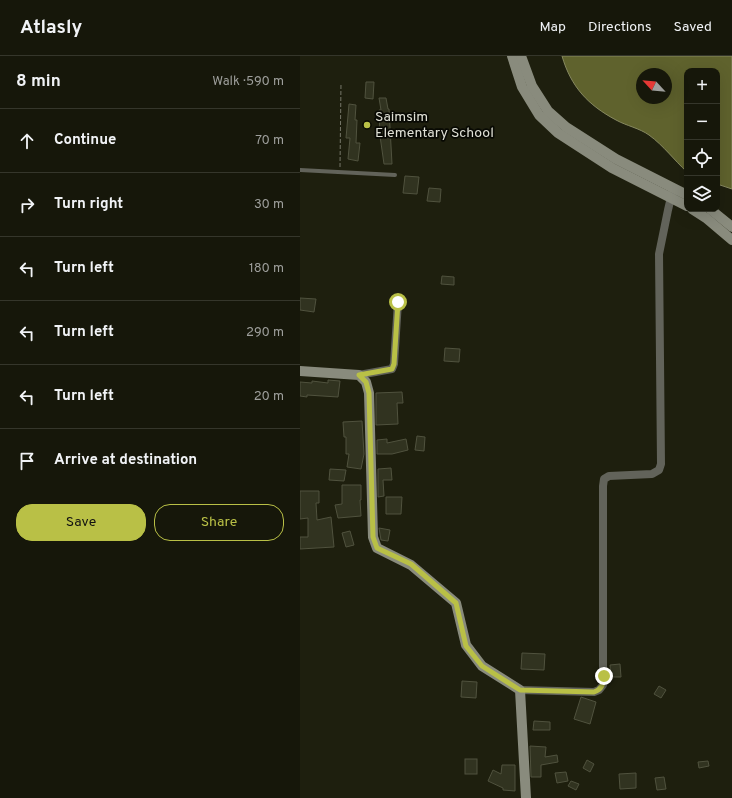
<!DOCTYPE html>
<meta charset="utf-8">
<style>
:root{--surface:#16170a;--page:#232418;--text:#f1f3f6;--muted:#9e9f9c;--line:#35362b;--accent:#b9c046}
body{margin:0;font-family:Overpass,sans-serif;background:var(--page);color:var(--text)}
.controls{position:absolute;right:12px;top:12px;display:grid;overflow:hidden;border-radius:8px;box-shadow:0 4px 16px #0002}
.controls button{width:36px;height:36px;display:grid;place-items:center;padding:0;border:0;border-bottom:1px solid var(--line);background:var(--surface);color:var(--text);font:20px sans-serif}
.compass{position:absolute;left:336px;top:12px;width:36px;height:36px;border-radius:50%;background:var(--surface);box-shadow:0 4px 16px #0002;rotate:296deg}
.stop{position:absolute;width:12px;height:12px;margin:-9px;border:3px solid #b9c046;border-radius:50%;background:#fff}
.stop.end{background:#b9c046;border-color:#fff;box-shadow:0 1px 4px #0008}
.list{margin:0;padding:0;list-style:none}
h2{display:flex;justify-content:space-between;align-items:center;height:52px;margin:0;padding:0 16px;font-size:17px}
h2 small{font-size:13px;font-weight:400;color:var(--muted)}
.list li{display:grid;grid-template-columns:26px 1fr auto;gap:12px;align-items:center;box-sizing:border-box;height:64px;padding:0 16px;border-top:1px solid var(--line)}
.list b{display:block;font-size:15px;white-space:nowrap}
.list em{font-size:13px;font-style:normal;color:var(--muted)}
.actions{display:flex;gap:8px;padding:12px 16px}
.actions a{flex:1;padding:9px 0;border:1px solid var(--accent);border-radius:16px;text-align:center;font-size:14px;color:var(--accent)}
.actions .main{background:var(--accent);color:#111}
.icon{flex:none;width:22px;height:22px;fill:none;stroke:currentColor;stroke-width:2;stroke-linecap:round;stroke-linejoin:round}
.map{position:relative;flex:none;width:432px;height:742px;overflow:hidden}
header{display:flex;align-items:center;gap:24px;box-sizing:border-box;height:56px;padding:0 20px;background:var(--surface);border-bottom:1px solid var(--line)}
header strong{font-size:19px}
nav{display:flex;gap:22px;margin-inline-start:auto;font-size:14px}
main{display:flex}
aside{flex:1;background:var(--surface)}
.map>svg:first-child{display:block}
.water{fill:#5f622d;stroke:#868860;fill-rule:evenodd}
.building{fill:#313320;stroke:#50523e}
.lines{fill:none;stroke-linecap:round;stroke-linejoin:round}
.path{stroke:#767769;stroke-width:1;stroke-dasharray:4 2;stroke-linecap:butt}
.lane{stroke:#62635a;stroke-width:4}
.street{stroke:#62635a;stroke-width:8}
.secondary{stroke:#898b7d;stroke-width:10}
.route{stroke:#b9c046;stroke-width:5}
.poi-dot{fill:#b9c046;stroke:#080903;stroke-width:1.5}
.labels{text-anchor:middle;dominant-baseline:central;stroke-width:3.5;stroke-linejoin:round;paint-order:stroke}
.poi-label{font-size:14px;fill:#e0e1d6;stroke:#080903;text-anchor:start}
</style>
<header>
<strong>Atlasly</strong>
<nav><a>Map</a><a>Directions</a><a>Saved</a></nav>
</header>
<main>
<aside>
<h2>8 min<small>Walk · 590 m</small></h2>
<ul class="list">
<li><svg class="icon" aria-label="ahead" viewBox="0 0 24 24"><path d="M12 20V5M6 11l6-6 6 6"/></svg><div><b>Continue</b></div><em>70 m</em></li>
<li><svg class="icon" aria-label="right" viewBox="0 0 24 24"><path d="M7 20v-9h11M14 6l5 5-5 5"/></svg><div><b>Turn right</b></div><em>30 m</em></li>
<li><svg class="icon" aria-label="left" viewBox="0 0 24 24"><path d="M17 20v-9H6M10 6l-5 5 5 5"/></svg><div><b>Turn left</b></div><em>180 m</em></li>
<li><svg class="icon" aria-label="left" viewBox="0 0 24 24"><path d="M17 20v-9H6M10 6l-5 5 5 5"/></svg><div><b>Turn left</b></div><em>290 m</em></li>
<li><svg class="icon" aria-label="left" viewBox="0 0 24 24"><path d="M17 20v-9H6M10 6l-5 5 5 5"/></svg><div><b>Turn left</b></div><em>20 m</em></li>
<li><svg class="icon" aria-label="arrive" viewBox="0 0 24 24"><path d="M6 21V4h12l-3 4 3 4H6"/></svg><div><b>Arrive at destination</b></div></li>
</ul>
<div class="actions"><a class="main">Save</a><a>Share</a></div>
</aside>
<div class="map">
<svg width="432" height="742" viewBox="0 0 432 742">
<rect width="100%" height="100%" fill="#1e1f0e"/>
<!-- water -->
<path class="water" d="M 262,0 L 432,0 L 432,133 L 417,128 L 417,15 L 387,15 L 387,116 C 374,104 364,90 349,79 C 339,72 327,70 316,64 C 288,49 271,31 262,0 ZM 342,18 L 366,18 L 366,42 L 342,42 Z"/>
<!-- building -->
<g class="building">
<polygon points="66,26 74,26 73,43 65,42"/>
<polygon points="79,42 86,42 88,53 89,53 92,108 84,108 80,80 79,54 81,54"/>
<polygon points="49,48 56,49 55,64 57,64 56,87 60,87 58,105 48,103 50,82 46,82"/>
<polygon points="105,120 119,121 117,138 103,137"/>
<polygon points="129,132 141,133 140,146 127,145"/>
<polygon points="142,220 154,221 154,229 141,228"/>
<polygon points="0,242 16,243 14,256 0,254"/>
<polygon points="145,292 160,293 159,306 144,305"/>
<polygon points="28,324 40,325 38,341 7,339 7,341 0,340 0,326 12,327 12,325 28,327"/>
<polygon points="102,336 103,347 97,347 98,368 76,369 76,337"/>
<polygon points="62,365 64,398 61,413 47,411 49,398 46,398 46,381 44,381 43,366"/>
<polygon points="117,380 125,381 124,395 115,394"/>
<polygon points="87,383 87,387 106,383 108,394 92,398 77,398 77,384"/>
<polygon points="91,412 92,424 83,424 84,440 78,441 78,413"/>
<polygon points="30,413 46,414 44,425 29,424"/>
<polygon points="42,429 61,429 61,444 60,444 61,460 38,462 35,449 42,448"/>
<polygon points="0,435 19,435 19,447 16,447 17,464 31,461 34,491 0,493 0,481 8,481 8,462 0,463"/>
<polygon points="86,441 102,441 101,458 86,458"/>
<polygon points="79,472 90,474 88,485 81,484"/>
<polygon points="50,475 54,489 46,491 42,477"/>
<polygon points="222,597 245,598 244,614 221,613"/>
<polygon points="320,608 321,621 311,621 310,609"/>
<polygon points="162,625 177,626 176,642 161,641"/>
<polygon points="359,630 366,634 361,642 354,638"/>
<polygon points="281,641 296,646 290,668 274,663"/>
<polygon points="234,665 250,666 250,674 233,674"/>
<polygon points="230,690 246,691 245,701 257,699 258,706 241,709 241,721 231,721"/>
<rect x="165" y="703" width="12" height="15"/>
<polygon points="287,704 294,708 290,716 283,712"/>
<polygon points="408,705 409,710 399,712 398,706"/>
<polygon points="202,709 215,709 215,735 203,734 203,732 188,725 193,714 201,718"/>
<polygon points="266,716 268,725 257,727 255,717"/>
<polygon points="336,717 336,732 320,733 319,718"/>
<polygon points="364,721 366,733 357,734 355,722"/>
<polygon points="271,725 279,728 276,734 268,730"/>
</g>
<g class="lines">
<!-- path -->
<polyline class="path" points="40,111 41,27"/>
<!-- lane -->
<polyline class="lane" points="0,114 95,119"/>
<!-- street -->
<g class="street">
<polyline points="59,319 92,313 94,308 98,246"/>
<polyline points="220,634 294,636 299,634 303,629 303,430 304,423 309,420 352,418 359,414 361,408 359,198 368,154 372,137"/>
</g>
<!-- secondary -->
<g class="secondary">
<polyline points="212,0 222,31 239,59 258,77 312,112 387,150"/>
<polyline points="221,0 232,30 248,55 266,71 316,103 387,139"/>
<polyline points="392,153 406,162 432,184"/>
<polyline points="410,153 432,171"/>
<polyline points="0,315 59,319 66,326 69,337 73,481 77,492 111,509 156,547 166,589 182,610 220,634 226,742"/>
</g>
</g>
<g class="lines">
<!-- route -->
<path class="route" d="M 98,246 L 94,308 L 92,313 L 59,319 L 66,326 L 69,337 L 73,481 L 77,492 L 111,508 L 156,547 L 166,590 L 182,610 L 220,634 L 294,636 C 302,633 303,629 304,620"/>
</g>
<!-- markers -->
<circle class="poi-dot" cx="67" cy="69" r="4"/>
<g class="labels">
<!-- poi labels -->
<g class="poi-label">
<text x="75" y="61">Saimsim<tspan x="75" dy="16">Elementary School</tspan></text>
</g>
</g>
</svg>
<div class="controls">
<button>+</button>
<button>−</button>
<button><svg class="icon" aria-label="locate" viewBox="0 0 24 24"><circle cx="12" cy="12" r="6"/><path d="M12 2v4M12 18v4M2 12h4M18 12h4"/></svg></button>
<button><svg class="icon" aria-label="layers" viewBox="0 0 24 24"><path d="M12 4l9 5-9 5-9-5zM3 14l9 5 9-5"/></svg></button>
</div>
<svg class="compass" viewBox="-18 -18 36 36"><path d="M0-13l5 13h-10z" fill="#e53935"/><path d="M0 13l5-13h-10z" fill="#9e9f9c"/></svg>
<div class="stop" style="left:98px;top:246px"></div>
<div class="stop end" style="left:304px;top:620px"></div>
</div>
</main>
